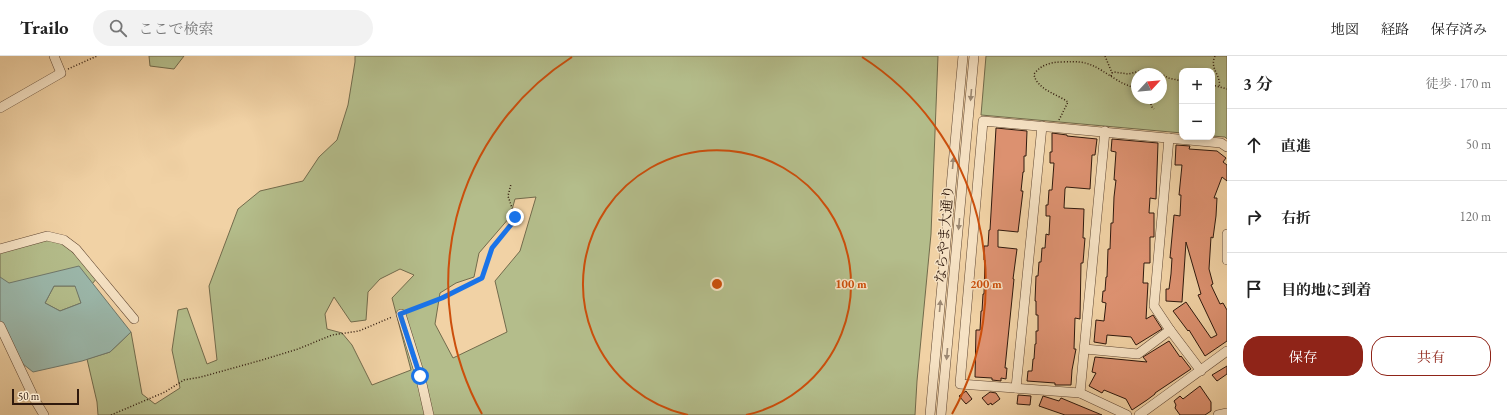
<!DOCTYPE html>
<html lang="ja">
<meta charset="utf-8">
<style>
:root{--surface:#fff;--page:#f2f2f2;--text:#222;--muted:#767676;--line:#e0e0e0;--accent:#8f2418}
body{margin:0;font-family:"EB Garamond","Noto Serif JP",serif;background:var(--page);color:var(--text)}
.controls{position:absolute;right:12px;top:12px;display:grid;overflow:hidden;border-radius:8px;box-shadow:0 2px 6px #0003}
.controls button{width:36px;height:36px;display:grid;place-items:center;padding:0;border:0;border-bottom:1px solid var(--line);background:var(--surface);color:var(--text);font:20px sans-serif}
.compass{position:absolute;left:1131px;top:12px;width:36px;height:36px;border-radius:50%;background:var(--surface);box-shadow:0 2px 6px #0003;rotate:64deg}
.scale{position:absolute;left:12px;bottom:10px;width:67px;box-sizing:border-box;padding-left:4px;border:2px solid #2f190d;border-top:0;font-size:11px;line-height:14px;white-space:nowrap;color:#2f190d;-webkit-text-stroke:3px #f6e2c4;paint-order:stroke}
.stop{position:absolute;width:12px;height:12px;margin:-9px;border:3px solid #1a73e8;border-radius:50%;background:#fff}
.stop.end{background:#1a73e8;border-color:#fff;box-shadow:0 1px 4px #0008}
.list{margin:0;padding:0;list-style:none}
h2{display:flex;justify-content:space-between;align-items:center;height:52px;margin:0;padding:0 16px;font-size:17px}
h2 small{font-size:13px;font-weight:400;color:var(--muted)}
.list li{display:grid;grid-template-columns:26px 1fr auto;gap:12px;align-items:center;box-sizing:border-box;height:72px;padding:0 16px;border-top:1px solid var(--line)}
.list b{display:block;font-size:15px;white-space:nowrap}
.list em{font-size:13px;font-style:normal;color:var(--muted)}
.actions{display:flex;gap:8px;padding:12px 16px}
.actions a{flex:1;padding:9px 0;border:1px solid var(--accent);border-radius:16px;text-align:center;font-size:14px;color:var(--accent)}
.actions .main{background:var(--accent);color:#fff}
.icon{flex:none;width:22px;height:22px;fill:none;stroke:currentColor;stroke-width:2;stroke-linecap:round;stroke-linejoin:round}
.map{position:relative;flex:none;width:1227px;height:359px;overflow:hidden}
header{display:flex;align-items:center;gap:24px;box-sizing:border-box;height:56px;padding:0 20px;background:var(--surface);border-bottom:1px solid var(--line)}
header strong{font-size:19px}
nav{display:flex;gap:22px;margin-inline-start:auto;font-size:14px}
.search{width:280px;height:36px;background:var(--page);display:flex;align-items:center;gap:10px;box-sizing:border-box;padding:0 14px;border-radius:22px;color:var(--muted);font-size:15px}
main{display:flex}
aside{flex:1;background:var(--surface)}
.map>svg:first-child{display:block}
.green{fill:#b4bd8b;stroke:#726b4c;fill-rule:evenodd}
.water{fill:#9bb7aa;stroke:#70786b;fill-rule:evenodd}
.building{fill:#dc9170;stroke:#2f190d}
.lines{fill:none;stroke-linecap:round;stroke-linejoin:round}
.minor-casing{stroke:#604733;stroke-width:10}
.path{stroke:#2f190d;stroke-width:1.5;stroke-dasharray:1 2;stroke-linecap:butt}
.minor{stroke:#f6e2c4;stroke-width:9}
.oneway{fill:#9c8872}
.route{stroke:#1a73e8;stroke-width:5}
.ring{fill:none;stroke:#cc4f0c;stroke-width:2}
.labels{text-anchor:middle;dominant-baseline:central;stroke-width:3;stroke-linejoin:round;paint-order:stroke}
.street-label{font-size:14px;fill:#2f190d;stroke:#f6e2c4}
.centre{fill:#cc4f0c;stroke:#f6e2c4;stroke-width:2}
.ring-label{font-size:12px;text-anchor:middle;font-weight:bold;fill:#cc4f0c;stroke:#f6e2c4;stroke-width:3;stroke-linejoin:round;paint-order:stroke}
</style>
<header>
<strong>Trailo</strong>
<div class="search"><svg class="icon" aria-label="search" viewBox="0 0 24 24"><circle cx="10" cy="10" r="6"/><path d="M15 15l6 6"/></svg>ここで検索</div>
<nav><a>地図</a><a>経路</a><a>保存済み</a></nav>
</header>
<main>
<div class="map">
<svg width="1227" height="359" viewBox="0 0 1227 359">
<rect width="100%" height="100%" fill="#f1d2a5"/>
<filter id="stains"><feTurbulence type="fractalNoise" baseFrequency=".005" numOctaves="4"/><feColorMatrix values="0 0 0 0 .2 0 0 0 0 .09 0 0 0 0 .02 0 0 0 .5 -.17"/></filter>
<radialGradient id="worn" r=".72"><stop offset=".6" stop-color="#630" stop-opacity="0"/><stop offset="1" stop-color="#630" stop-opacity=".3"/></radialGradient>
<!-- green -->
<g class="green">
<polygon points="149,0 184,0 174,13 150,10"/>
<path d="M 355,0 L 938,0 L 931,178 L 917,325 L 915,359 L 98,359 L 97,346 L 87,303 L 110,296 L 131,276 L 142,338 L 155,348 L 180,332 L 172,294 L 178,254 L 187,252 L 207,308 L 217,304 L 209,230 L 238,153 L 260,135 L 303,125 L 319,101 L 337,84 L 348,49 L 355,6 ZM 536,141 L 520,195 L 495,225 L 507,276 L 453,302 L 435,268 L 440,237 L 456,227 L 474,221 L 479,197 L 510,161 L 515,143 ZM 400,213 L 414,219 L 392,242 L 411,314 L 372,329 L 352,289 L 342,277 L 327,273 L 325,258 L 334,241 L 351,266 L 366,264 L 368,236 L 380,223 Z"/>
<path d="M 986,0 L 1227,0 L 1227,83 L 1225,81 L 1212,80 L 1212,15 L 1182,15 L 1182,77 L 981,59 ZM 1137,18 L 1161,18 L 1161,42 L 1137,42 Z"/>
<polygon points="47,182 63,186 97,222 92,228 10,230 0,222 0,196"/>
<polygon points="54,230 76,230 81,247 60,255 45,247"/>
</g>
<!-- water -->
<path class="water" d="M 79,210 L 131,276 L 110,296 L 82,305 L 33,316 L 23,308 L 0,266 L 0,221 L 9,227 ZM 54,230 L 75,230 L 81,247 L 60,255 L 45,247 Z"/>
<!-- building -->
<g class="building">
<polygon points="996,72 1027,75 1026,100 1024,100 1024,116 1023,116 1021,135 1023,135 1018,176 998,174 998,191 1017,193 1013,223 1014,223 1005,312 1007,312 1006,323 1001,322 1001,325 992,324 992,322 975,321 976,274 980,274 981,255 982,255 983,238 984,238 985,204 984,204 984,190 988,190 989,174 990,174"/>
<polygon points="1052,77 1067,79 1067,80 1097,83 1095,99 1092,99 1090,133 1066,131 1065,133 1064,152 1084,153 1083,182 1085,182 1083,207 1081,207 1080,263 1075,262 1074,293 1076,293 1072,314 1071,329 1055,329 1055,327 1027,325 1028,315 1032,315 1033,303 1034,303 1035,288 1036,288 1036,275 1038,275 1038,259 1036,259 1036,245 1035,245 1036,220 1038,220 1039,206 1041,206 1042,192 1045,192 1046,178 1049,179 1050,160 1046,160 1046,149 1048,149 1049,134 1052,134 1054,107 1050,107 1050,96 1052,96"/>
<polygon points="1112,83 1158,87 1156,143 1150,142 1149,157 1154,157 1154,181 1150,181 1150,207 1144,207 1143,227 1148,227 1146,263 1153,259 1162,273 1136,289 1131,281 1107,279 1106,288 1094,286 1096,264 1104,265 1106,247 1102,246 1103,235 1105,235 1106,221 1107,221 1108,193 1110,193 1111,167 1113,167 1114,141 1116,124 1114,124 1116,96 1111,95"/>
<polygon points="1176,89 1190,90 1189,93 1217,95 1226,102 1223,106 1227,109 1227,125 1222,121 1214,142 1217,142 1216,160 1213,182 1211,181 1209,213 1213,228 1211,229 1220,248 1223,247 1227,254 1227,285 1205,300 1189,274 1188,275 1173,255 1186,246 1211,282 1217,279 1198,239 1201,238 1186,186 1182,246 1166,245 1166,233 1169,233 1171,218 1172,202 1170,202 1174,159 1180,160 1181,139 1179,139 1182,109 1175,109"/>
<polygon points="1169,285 1180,301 1181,300 1191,313 1155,337 1155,338 1147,344 1132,354 1126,343 1104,334 1102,337 1089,330 1096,317 1092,316 1095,301 1147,306 1143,301"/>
<polygon points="1227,310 1227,318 1217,325 1212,319"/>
<polygon points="1200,330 1211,346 1211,355 1205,359 1180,359 1175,352 1176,349 1174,345 1180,340 1183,343"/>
<polygon points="966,335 972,343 966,348 959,340"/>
<polygon points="990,336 996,337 1000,343 992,349 991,347 988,349 982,342"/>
<polygon points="1018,339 1031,340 1030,349 1017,348"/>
<polygon points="1043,340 1059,345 1061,342 1102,359 1065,359 1039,350"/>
</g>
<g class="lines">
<defs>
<g id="minor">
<polyline points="0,52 61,17 54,0"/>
<polyline points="1169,82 1154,250 1170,274 1201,315"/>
<polyline points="1227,178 1227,204"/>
<polyline points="0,193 47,180 64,184 76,193 134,263"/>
<polyline points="401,258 420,319 429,359"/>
<polyline points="0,270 35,344 44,359"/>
<polyline points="1085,293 1138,298 1170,274"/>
<polyline points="1016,332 1042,70"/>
<polyline points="1080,337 1105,75"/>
<polyline points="930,359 963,0"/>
<polyline points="941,359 974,0"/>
<polyline points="1127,359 1080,337 960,328 983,65 1221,87 1227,91"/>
<polyline points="1139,359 1227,295"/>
<polyline points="1218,359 1227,357"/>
</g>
</defs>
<!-- minor casing -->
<use href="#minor" class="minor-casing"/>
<!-- path -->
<g class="path">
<polyline points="1105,0 1112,17"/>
<path d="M 1215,0 C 1209,13 1222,20 1219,31"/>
<polyline points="68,13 97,0"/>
<polyline points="1111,20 1112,17 1114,16 1128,18 1149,13 1157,15 1168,22 1182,25"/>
<polyline points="1212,29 1227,33"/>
<polyline points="1151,42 1151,50 1154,53"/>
<path d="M 1059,64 L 1068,46 C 1057,38 1036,33 1034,18 C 1041,9 1050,6 1062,6 C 1090,4 1094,10 1117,24 C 1123,28 1130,30 1137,33"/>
<polyline points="409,255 442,242 482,222 492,193 514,165 515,161 508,140 511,128"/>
<polyline points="111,359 165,336 184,324 201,321 262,304 298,293 332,279 359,275 392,261"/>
</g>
<!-- minor -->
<use href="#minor" class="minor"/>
</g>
<!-- one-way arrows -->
<defs><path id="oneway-solid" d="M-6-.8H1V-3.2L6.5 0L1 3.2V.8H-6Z"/></defs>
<g class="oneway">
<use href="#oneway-solid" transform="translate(971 39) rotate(95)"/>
<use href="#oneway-solid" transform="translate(953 107) rotate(-85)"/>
<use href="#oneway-solid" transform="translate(959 168) rotate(95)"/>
<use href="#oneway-solid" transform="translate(940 250) rotate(-85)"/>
<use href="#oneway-solid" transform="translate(947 298) rotate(95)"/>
</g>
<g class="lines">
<!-- route -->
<polyline class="route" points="420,320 400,258 442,242 482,222 492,192 514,165 515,161"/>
</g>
<!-- distance rings -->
<g class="ring">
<path d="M688 359A134 134 0 1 1 746 359"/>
<path d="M482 358A269 269 0 0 1 572 1M862 1A269 269 0 0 1 952 358"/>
</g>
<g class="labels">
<!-- street labels -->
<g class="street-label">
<text transform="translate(944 178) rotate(-85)">ならやま大通り</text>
</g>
</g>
<circle cx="717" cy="228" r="6" class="centre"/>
<g class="ring-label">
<text x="851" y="232">100 m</text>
<text x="986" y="232">200 m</text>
</g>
<rect width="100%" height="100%" filter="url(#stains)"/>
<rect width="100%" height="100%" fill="url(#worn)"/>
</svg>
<div class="controls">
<button>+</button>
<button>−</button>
</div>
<svg class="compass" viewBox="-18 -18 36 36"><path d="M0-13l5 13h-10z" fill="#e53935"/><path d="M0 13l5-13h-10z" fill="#767676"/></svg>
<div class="scale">50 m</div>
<div class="stop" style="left:420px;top:320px"></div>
<div class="stop end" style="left:515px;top:161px"></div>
</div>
<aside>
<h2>3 分<small>徒歩 · 170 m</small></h2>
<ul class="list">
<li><svg class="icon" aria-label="ahead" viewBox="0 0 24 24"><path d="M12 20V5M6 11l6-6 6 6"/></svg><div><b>直進</b></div><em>50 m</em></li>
<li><svg class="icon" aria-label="right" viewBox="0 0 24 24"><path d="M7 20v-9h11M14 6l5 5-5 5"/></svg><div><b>右折</b></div><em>120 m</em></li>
<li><svg class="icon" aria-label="arrive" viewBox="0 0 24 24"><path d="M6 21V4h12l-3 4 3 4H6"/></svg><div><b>目的地に到着</b></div></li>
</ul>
<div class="actions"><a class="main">保存</a><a>共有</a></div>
</aside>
</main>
